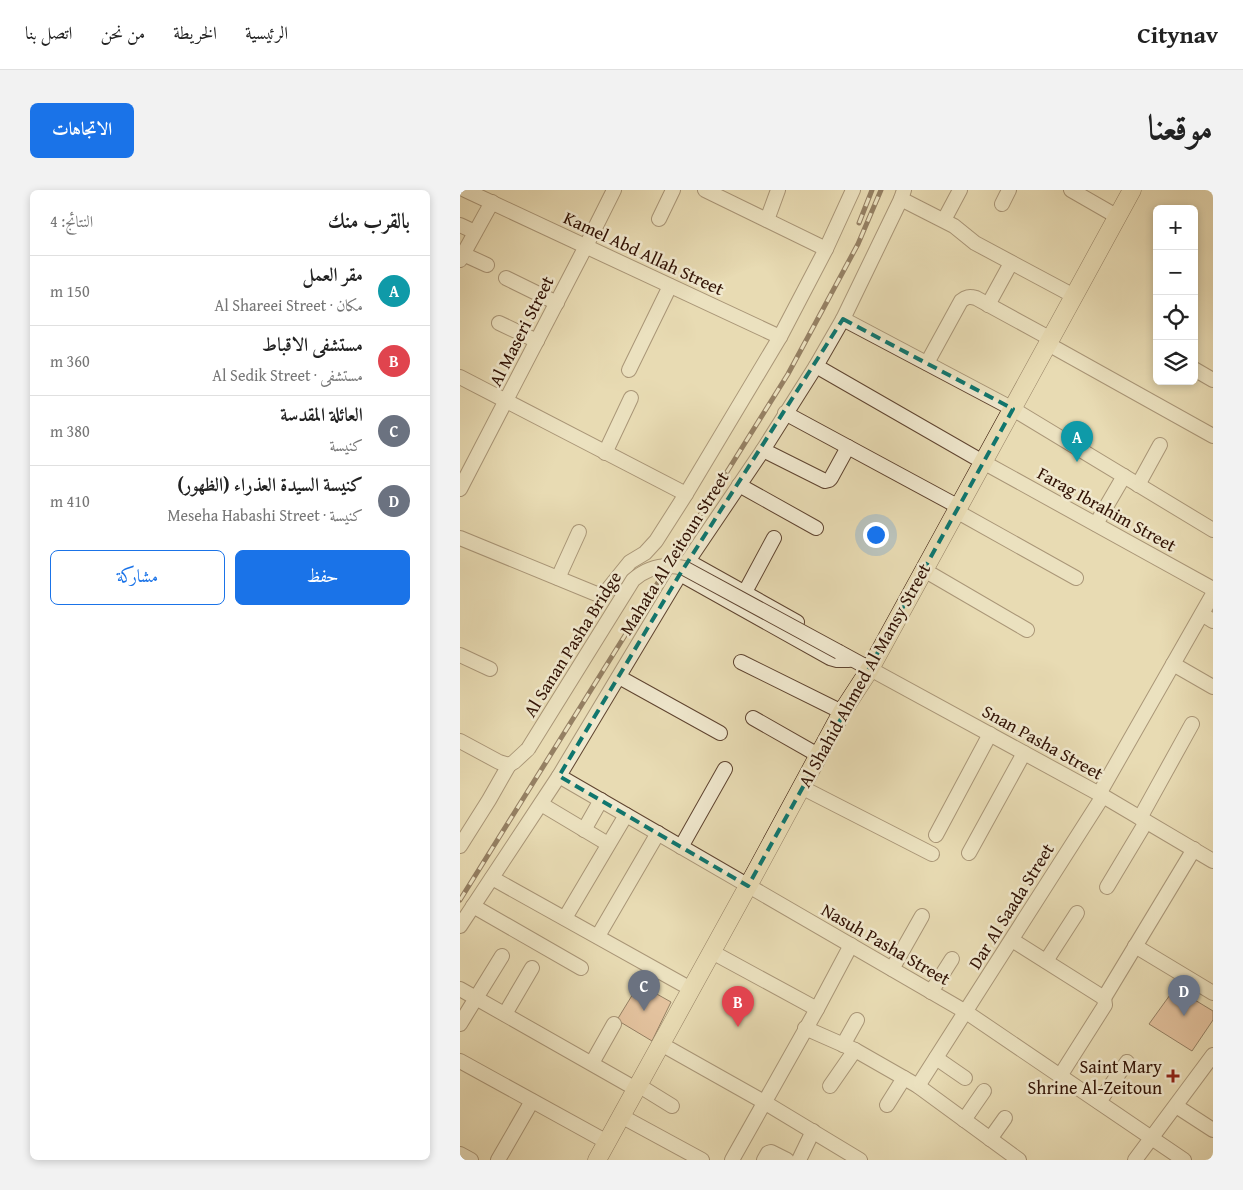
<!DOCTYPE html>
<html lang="ar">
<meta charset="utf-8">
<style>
:root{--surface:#fff;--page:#f2f2f2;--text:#222;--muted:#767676;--line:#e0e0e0;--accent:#1a73e8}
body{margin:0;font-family:"Gentium Book Plus",Amiri,serif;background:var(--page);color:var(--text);direction:rtl}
.controls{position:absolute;right:15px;top:15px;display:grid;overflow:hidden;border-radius:8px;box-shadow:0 2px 8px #0003}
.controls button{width:45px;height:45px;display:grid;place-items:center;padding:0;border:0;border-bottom:1px solid var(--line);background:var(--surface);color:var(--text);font:25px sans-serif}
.you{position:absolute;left:415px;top:344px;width:18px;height:18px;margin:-12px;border:4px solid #fff;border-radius:50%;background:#1a73e8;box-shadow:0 0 0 8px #1a73e833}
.badge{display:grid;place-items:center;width:32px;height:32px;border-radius:50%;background:var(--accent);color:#fff;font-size:16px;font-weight:700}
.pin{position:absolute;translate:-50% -41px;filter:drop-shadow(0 1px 2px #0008)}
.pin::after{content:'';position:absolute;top:26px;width:18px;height:15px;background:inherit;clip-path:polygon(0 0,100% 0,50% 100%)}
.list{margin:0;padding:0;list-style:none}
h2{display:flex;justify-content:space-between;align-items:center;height:65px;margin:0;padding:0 20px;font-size:21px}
h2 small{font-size:16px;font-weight:400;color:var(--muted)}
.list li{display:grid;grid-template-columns:32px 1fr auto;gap:15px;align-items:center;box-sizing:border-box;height:70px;padding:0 20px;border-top:1px solid var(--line)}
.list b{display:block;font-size:19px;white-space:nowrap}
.list p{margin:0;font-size:16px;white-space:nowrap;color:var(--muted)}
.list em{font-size:16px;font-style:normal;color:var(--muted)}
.actions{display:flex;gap:10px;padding:15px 20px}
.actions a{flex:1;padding:11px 0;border:1px solid var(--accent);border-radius:8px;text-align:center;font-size:18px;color:var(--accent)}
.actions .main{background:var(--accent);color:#fff}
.icon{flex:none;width:28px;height:28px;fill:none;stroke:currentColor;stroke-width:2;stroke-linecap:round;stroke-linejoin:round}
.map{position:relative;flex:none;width:753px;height:970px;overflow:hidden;direction:ltr;border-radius:8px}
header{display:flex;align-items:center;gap:30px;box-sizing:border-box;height:70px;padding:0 25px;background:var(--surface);border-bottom:1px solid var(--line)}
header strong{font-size:24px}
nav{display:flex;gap:28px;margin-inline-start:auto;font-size:18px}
.intro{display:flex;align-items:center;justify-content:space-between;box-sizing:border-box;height:120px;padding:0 30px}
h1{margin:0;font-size:35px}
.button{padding:12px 22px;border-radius:8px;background:var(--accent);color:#fff;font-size:18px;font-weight:700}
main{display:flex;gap:30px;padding:0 30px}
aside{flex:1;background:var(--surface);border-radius:8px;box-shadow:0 2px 8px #0003}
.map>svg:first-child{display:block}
.building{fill:#e0a787;stroke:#311204}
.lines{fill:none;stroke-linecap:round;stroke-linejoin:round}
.minor-casing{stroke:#5f4430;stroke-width:16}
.major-casing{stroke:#311204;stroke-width:19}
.minor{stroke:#f0e8ce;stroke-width:14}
.major{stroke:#e8dbb3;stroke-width:18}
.rail-casing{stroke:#311204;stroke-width:5}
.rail{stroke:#f0e8ce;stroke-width:3;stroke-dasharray:9;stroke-linecap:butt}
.minor-bridge-casing{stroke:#5f4430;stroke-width:16;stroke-linecap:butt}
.minor-bridge{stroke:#f0e8ce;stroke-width:14}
.marked{fill:none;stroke:#0f766e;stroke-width:4;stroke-dasharray:10 6;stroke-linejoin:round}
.poi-dot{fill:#8f2418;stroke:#f0e8ce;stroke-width:2}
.labels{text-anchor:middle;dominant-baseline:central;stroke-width:5;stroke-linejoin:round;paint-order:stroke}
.street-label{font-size:18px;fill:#311204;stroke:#f0e8ce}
.poi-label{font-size:18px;fill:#311204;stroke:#f0e8ce;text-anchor:end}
</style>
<header>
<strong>Citynav</strong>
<nav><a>الرئيسية</a><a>الخريطة</a><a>من نحن</a><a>اتصل بنا</a></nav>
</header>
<div class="intro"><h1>موقعنا</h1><a class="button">الاتجاهات</a></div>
<main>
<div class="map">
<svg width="753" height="970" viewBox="0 0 753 970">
<rect width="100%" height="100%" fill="#e8dbb3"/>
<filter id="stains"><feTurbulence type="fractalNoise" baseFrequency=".004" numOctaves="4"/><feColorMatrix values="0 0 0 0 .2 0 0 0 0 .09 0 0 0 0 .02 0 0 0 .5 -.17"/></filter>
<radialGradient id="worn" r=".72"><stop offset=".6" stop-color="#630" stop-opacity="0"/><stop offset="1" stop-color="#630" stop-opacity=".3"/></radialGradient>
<!-- building -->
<g class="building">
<polygon points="179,794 211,812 192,851 157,830"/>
<polygon points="715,798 753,821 753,830 732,861 689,834"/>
</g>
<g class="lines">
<defs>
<g id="minor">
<polyline points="5,0 320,147"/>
<polyline points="245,0 366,59"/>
<polyline points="611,0 658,27"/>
<polyline points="441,9 494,36 515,53 614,106"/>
<polyline points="542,14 549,0"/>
<polyline points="199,29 213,0"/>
<polyline points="307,30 318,0"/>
<polyline points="484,30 500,0"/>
<polyline points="0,35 15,42"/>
<polyline points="3,64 27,75"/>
<polyline points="0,70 32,12"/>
<polyline points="46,88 97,113"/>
<polyline points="528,115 551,73"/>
<polyline points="383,129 553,219 753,340"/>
<polyline points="39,133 77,151"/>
<polyline points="588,154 753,246"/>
<path d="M 467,173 L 501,111 C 506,107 509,106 516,108 L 591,149"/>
<polyline points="356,176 523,272 753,399"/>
<polyline points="734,179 753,190"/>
<polyline points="169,180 210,96"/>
<polyline points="0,187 226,304"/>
<polyline points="325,223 499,317"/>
<polyline points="303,260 365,291 369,290 371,288 388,257"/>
<polyline points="145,263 171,208"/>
<polyline points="279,295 356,338"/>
<polyline points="678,295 700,255"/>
<polyline points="0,299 126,56 154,0"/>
<polyline points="496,321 616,388"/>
<polyline points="636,334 664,286"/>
<polyline points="0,348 139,405 145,403 170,372 185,363 196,351 226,304 320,147 366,59 393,0"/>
<polyline points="228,371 337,432"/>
<polyline points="464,380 567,440"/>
<polyline points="220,384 370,468 377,470 389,470"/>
<polyline points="98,388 119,342"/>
<polyline points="285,402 314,348"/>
<polyline points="742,424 753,431"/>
<polyline points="379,462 643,606 753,671"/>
<polyline points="0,465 30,479"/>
<polyline points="281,472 382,522"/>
<polyline points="713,474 753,497"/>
<polyline points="159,487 260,543"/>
<polyline points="293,528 358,565"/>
<polyline points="0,551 39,572 49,575"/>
<polyline points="49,575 54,572 68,559"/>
<polyline points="99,586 506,822 724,970"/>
<polyline points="341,597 472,664"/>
<polyline points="639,604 753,404"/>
<polyline points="81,614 148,654"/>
<polyline points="680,628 732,534"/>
<polyline points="124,640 141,610"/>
<polyline points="476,645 530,544"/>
<polyline points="0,656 29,610 49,575"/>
<polyline points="221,657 265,579"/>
<polyline points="509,663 564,563"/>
<polyline points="32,688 231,799"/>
<polyline points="647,697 686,632"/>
<polyline points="13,716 121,778"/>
<polyline points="105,728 166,625"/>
<polyline points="0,736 99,586 228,371 303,260 356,176 383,129 441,9 444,0"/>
<polyline points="138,746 198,643"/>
<polyline points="552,750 644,808 645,815 600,886"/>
<polyline points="675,756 753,803"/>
<polyline points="252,762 357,819"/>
<polyline points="586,771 617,723"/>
<polyline points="432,779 462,726"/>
<polyline points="0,799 176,899"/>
<polyline points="471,802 492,769"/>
<polyline points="644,808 734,659"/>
<polyline points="45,824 72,778"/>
<polyline points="0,834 42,766"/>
<polyline points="345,838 395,860 458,896 559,970"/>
<polyline points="201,854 304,912 400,970"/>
<polyline points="383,855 397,830"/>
<polyline points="476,868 505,888"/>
<polyline points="0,871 147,952"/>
<polyline points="132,873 154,834"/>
<polyline points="178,895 212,916"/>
<polyline points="370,896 395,860"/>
<polyline points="458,896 643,606"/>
<polyline points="639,912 667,872"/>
<polyline points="427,915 444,888"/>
<polyline points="716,916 753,940"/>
<polyline points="161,926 242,970"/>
<polyline points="504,930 524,901"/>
<polyline points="530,949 545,928"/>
<polyline points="0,964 11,970"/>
<polyline points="38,970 72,911"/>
<polyline points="272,970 357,819 391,755"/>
<polyline points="304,970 308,963 311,962 327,970"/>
<polyline points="339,970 353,941"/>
<polyline points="675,970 753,865"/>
</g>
<polyline id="major" points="137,970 288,696 382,522 410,479 672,0"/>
</defs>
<!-- minor casing -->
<use href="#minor" class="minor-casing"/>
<!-- major casing -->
<use href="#major" class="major-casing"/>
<!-- minor -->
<use href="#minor" class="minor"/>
<!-- major -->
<use href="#major" class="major"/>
<defs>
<g id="rail">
<polyline points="399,33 412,0"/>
<polyline points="0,710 328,184 398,54 421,0"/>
</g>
</defs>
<!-- rail casing -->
<use href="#rail" class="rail-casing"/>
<!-- rail -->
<use href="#rail" class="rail"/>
<defs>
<path id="minor-bridge" d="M 68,559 L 173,390 C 188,377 204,373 224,378 L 379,462"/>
</defs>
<!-- minor-bridge casing -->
<use href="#minor-bridge" class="minor-bridge-casing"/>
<!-- minor-bridge -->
<use href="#minor-bridge" class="minor-bridge"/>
</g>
<!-- marked area -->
<path d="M0 0H753V970H0ZM 383,129 L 553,219 L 288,696 L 99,586 L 220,384 Z" fill="#e8dbb3" fill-opacity=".55" fill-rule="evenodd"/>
<path class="marked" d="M 383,129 L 553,219 L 288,696 L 99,586 L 220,384 Z"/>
<!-- markers -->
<path class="poi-dot" d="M710.5 878.5h5v5h5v5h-5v5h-5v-5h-5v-5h5z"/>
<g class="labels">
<!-- street labels -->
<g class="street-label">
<text transform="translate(184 63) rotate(25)">Kamel Abd Allah Street</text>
<text transform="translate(61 141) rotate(-63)">Al Maseri Street</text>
<text transform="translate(647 319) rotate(29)">Farag Ibrahim Street</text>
<text transform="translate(214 363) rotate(-58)">Mahata Al Zeitoun Street</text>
<text transform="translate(112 454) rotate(-58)">Al Sanan Pasha Bridge</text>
<text transform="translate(404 485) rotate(-61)">Al Shahid Ahmed Al Mansy Street</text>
<text transform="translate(583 552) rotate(29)">Snan Pasha Street</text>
<text transform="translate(551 716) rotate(-58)">Dar Al Saada Street</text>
<text transform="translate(426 754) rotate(30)">Nasuh Pasha Street</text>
</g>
<!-- poi labels -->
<g class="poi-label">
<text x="702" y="876">Saint Mary<tspan x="702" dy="21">Shrine Al-Zeitoun</tspan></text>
</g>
</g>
<rect width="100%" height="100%" filter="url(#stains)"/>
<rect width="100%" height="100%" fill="url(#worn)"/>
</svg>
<div class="controls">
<button>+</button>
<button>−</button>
<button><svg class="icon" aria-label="locate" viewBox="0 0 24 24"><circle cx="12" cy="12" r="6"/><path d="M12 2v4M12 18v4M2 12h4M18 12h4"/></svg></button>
<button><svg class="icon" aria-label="layers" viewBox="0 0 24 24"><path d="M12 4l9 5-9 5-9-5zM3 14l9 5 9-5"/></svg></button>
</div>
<div class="you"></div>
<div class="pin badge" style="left:617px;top:272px;background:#0f9aa8">A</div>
<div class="pin badge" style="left:278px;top:837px;background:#e0444e">B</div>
<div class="pin badge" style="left:184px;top:821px;background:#6b7280">C</div>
<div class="pin badge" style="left:724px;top:826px;background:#6b7280">D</div>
</div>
<aside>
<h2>بالقرب منك<small>النتائج: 4</small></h2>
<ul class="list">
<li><span class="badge" style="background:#0f9aa8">A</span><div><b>مقر العمل</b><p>مكان · Al Shareei Street</p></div><em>150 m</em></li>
<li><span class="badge" style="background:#e0444e">B</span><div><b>مستشفى الاقباط</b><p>مستشفى · Al Sedik Street</p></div><em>360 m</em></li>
<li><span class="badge" style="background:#6b7280">C</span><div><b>العائلة المقدسة</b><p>كنيسة</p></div><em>380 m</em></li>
<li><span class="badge" style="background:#6b7280">D</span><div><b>كنيسة السيدة العذراء (الظهور)</b><p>كنيسة · Meseha Habashi Street</p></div><em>410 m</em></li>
</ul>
<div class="actions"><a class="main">حفظ</a><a>مشاركة</a></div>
</aside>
</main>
